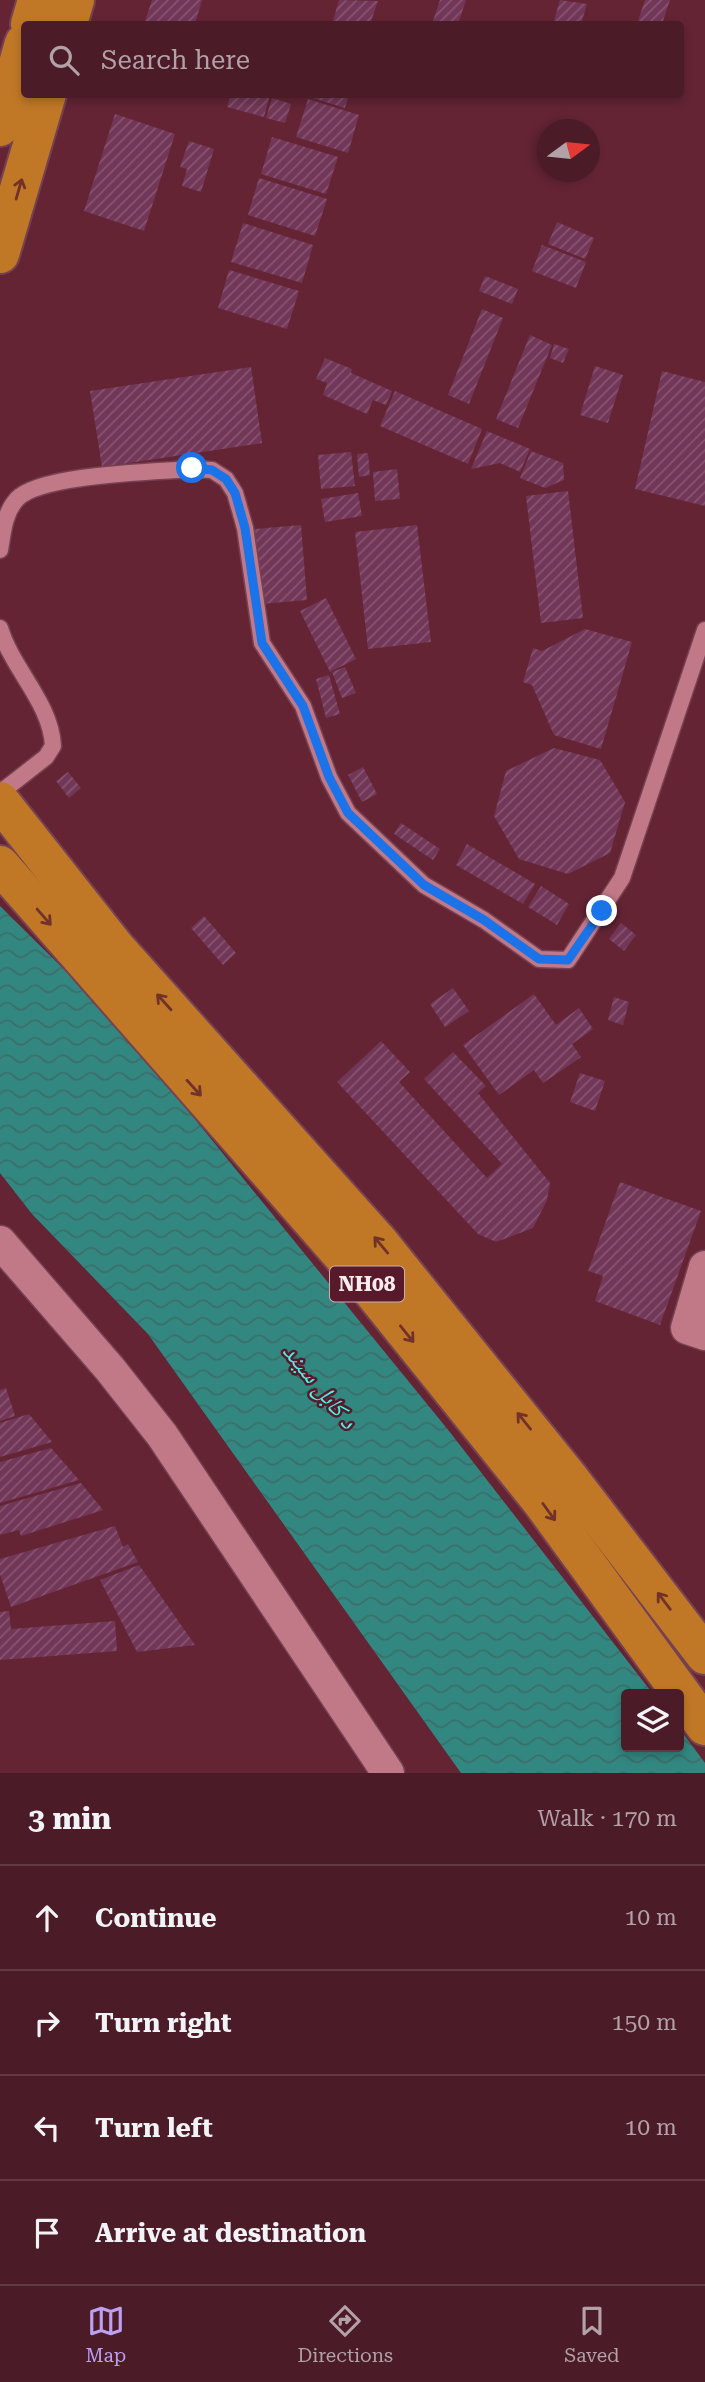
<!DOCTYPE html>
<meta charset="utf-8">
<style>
:root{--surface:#4b1b27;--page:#52242f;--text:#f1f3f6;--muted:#b2a1a7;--line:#623944;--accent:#bca0f2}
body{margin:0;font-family:"Roboto Serif","Noto Naskh Arabic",serif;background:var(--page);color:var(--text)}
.controls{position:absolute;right:21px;bottom:21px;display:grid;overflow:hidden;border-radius:7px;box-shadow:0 4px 10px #0003}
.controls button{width:63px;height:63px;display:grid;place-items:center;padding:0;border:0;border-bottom:2px solid var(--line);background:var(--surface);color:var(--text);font:35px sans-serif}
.compass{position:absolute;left:537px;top:119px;width:63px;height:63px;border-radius:50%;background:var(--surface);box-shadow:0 4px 10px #0003;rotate:75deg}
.stop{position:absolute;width:21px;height:21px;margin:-16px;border:5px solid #1a73e8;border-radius:50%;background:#fff}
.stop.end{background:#1a73e8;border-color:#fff;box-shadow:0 2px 7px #0008}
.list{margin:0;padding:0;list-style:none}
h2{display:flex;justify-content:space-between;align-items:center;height:91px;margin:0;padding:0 28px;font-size:30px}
h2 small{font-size:23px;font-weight:400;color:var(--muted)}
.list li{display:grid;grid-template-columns:46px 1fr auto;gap:21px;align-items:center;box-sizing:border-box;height:105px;padding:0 28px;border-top:2px solid var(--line)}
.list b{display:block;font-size:26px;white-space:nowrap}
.list em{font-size:23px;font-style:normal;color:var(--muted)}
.icon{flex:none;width:38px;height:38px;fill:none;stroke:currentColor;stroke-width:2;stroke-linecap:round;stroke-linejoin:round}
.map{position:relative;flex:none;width:705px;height:1773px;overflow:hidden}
.search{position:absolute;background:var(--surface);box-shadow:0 4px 10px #0003;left:21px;right:21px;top:21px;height:77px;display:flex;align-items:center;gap:18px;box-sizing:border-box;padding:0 24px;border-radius:7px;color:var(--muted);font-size:26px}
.sheet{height:511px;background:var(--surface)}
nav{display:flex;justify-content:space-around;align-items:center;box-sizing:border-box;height:98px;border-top:2px solid var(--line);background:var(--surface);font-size:19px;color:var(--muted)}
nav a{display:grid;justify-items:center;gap:4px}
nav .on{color:var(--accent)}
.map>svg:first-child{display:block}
.water{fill:url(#water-waves)}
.building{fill:url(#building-hatch)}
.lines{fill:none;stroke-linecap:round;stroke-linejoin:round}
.service-casing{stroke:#764253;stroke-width:19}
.minor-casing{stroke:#764253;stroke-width:35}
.trunk-casing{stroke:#764253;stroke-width:42}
.service{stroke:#c27987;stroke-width:16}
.minor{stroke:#c27987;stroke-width:32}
.trunk{stroke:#c07826;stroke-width:38}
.oneway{stroke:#723129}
.route{stroke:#1a73e8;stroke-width:9}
.labels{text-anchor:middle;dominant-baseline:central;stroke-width:5;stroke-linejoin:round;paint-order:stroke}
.shield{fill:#58192a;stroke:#ccadb4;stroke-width:2}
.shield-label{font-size:21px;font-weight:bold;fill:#fdecef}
.water-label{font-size:24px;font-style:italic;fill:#4defe3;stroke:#58192a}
</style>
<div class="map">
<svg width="705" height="1773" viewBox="0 0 705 1773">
<defs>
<pattern id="water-waves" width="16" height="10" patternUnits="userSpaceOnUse" patternTransform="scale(1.75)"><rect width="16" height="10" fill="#328881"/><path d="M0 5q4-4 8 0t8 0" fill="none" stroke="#3c6e6a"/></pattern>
<pattern id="building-hatch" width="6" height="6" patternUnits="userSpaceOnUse" patternTransform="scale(1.75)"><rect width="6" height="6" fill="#723758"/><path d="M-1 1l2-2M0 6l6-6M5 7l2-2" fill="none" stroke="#875470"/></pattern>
</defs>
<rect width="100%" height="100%" fill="#642434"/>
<!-- water -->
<polygon class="water" points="0,906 100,1005 163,1080 449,1431 653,1694 626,1694 626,1747 679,1747 679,1728 705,1763 705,1773 461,1773 148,1334 32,1214 0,1173"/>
<!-- building -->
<g class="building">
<polygon points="152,0 202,0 195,24 144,24"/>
<polygon points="339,0 378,1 370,24 332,24"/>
<polygon points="440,0 466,0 458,24 432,24"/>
<polygon points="560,0 587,4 581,24 553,24"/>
<polygon points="645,0 670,0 662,24 637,24"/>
<polygon points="231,94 270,94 264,117 227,107"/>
<polygon points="310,94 349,94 345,108 309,97"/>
<polygon points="272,98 291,104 285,123 266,118"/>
<polygon points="308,99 359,115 348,153 296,137"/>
<polygon points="115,114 175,134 144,231 84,211"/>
<polygon points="272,137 338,157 326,194 261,174"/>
<polygon points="189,141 214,149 201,192 182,186 187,169 180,167"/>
<polygon points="259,178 327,199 315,236 248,215"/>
<polygon points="557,222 594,238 585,259 548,244"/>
<polygon points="243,223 313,245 302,283 231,262"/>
<polygon points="542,245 586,262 576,288 532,271"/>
<polygon points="229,270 299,291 287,329 218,308"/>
<polygon points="485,276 518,289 512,304 479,291"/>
<polygon points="482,309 503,318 469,404 448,395"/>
<polygon points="530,335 552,345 518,428 496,419"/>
<polygon points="554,344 569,349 563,363 550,358"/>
<polygon points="325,358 352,369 351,373 392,391 386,405 373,400 367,414 323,395 327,383 316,379"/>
<polygon points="595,366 623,375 608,423 580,415"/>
<polygon points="251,367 262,443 102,467 90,391"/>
<polygon points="662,371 705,382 705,506 635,489"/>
<polygon points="395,391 482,429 468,464 380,426"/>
<polygon points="487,431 530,449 520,472 500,463 471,469"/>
<polygon points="531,451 563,463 564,480 545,488 520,478"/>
<polygon points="351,452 355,486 321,489 318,455"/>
<polygon points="368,453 370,475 359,477 357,454"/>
<polygon points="397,469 400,499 375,501 373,472"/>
<polygon points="568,491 583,618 541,623 526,496"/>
<polygon points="358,493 362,516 325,522 321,499"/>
<polygon points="301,525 307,600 261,604 255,529"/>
<polygon points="417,525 431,642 368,649 355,532"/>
<polygon points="326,598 356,659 330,672 300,611"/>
<polygon points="585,629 632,642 601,749 554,735 532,685 523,682 533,648 542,651"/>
<polygon points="345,667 356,693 342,698 332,672"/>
<polygon points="329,675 340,714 326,718 316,679"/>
<polygon points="554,748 600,760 625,802 610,853 568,874 519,859 494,816 506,771"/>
<polygon points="363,767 377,794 362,802 348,775"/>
<polygon points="68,772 81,788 69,798 56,781"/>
<polygon points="401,823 440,849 433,860 394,834"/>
<polygon points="467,844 535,884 523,904 456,865"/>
<polygon points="541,886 569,904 557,925 528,907"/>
<polygon points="204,916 236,953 223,965 191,928"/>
<polygon points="621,923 636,935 624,951 609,939"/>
<polygon points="453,988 469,1011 445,1027 430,1004"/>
<polygon points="534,994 556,1025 579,1008 593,1029 572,1044 581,1057 543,1083 534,1070 499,1095 463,1045"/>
<polygon points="614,997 629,1002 623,1025 608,1020"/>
<polygon points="381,1041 410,1072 399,1082 487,1178 502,1164 424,1079 453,1052 486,1086 478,1093 550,1183 547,1200 533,1228 496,1242 478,1234 337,1082"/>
<polygon points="580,1073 605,1081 595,1111 570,1102"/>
<polygon points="620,1182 701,1211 660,1325 595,1301 603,1276 588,1271"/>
<polygon points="6,1388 15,1416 0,1421 0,1390"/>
<polygon points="29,1414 52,1442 0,1457 0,1423"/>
<polygon points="51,1448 79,1480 0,1503 0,1462"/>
<polygon points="81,1483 103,1510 21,1536 19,1530 0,1535 0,1506"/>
<polygon points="115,1526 123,1547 128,1544 138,1562 11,1607 0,1574 0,1559"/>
<polygon points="139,1565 195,1645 137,1652 100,1580"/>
<polygon points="9,1611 11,1629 115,1621 117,1651 0,1660 0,1612"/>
</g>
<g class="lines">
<defs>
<g id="service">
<path d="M 0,550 C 3,533 4,513 17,499 C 40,474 156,472 192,469 L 212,470 L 226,479 L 235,493 L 245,528 L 262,643 L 303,706 L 329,777 L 348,813 L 424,885 L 484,920 L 539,959 L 568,960 L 622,878 L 705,630"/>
<path d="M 0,628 C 12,669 51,703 53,746 L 46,757 L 0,793"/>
</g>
<g id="minor">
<polyline points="0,1242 110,1369 162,1435 388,1773"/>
<polyline points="705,1267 687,1328 705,1334"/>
</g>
<g id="trunk">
<polyline points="30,24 37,0"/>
<polyline points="68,24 75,0"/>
<polyline points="0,127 24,43"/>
<polyline points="0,254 47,94"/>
<polyline points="0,801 116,948 379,1242 570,1479 705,1655"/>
<polyline points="0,865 361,1277 541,1501 705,1726"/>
</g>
</defs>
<!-- service casing -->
<use href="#service" class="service-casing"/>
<!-- minor casing -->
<use href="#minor" class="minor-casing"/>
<!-- trunk casing -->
<use href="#trunk" class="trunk-casing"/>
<!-- service -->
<use href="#service" class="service"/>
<!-- minor -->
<use href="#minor" class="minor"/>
<!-- trunk -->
<use href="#trunk" class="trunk"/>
</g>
<!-- one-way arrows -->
<defs><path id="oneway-shaft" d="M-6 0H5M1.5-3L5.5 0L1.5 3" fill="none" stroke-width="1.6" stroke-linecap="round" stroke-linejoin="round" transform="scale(1.75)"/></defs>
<g class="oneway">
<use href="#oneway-shaft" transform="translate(19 189) rotate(-74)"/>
<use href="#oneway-shaft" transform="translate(44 917) rotate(49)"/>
<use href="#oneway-shaft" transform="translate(164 1002) rotate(-132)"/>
<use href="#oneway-shaft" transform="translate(194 1088) rotate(48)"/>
<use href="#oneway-shaft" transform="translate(381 1245) rotate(-130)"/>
<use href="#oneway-shaft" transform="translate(407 1334) rotate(51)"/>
<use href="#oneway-shaft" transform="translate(524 1421) rotate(-129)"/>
<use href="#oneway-shaft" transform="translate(549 1512) rotate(54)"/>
<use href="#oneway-shaft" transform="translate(664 1601) rotate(-127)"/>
</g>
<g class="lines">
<!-- route -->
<polyline class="route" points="192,468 212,470 226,479 235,493 245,528 262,643 303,706 329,777 348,813 424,885 484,920 539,959 568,960 602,911"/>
</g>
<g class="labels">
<!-- shield labels -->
<rect class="shield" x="330" y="1266.5" width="74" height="35" rx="5"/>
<g class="shield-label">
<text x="367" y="1284">NH08</text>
</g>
<!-- water labels -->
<g class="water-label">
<text transform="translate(320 1386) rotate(51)">د کابل سيند</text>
</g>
</g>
</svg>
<div class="controls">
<button><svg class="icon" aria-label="layers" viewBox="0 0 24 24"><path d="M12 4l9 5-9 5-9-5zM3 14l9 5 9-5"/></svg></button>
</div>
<svg class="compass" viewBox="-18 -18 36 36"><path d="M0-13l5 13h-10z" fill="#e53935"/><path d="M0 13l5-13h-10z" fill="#b2a1a7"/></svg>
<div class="stop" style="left:192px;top:468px"></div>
<div class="stop end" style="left:602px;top:911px"></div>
<div class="search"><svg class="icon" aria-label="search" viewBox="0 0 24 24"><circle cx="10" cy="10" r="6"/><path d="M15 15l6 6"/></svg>Search here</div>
</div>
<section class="sheet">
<h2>3 min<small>Walk · 170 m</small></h2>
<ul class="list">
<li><svg class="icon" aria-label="ahead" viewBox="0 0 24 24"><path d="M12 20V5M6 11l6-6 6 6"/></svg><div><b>Continue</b></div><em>10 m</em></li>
<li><svg class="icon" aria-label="right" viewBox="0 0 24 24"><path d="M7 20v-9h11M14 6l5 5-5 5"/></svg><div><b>Turn right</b></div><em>150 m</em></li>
<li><svg class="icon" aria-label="left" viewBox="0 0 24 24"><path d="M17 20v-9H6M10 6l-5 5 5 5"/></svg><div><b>Turn left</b></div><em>10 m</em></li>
<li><svg class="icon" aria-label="arrive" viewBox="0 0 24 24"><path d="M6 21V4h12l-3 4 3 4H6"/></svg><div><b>Arrive at destination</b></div></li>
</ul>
</section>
<nav>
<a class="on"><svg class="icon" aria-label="map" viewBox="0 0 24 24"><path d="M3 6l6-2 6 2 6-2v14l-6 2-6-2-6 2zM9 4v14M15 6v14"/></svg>Map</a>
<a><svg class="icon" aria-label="directions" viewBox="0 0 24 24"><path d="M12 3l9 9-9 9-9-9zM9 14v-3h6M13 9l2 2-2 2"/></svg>Directions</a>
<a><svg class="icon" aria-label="saved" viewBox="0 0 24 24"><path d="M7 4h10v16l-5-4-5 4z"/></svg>Saved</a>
</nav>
